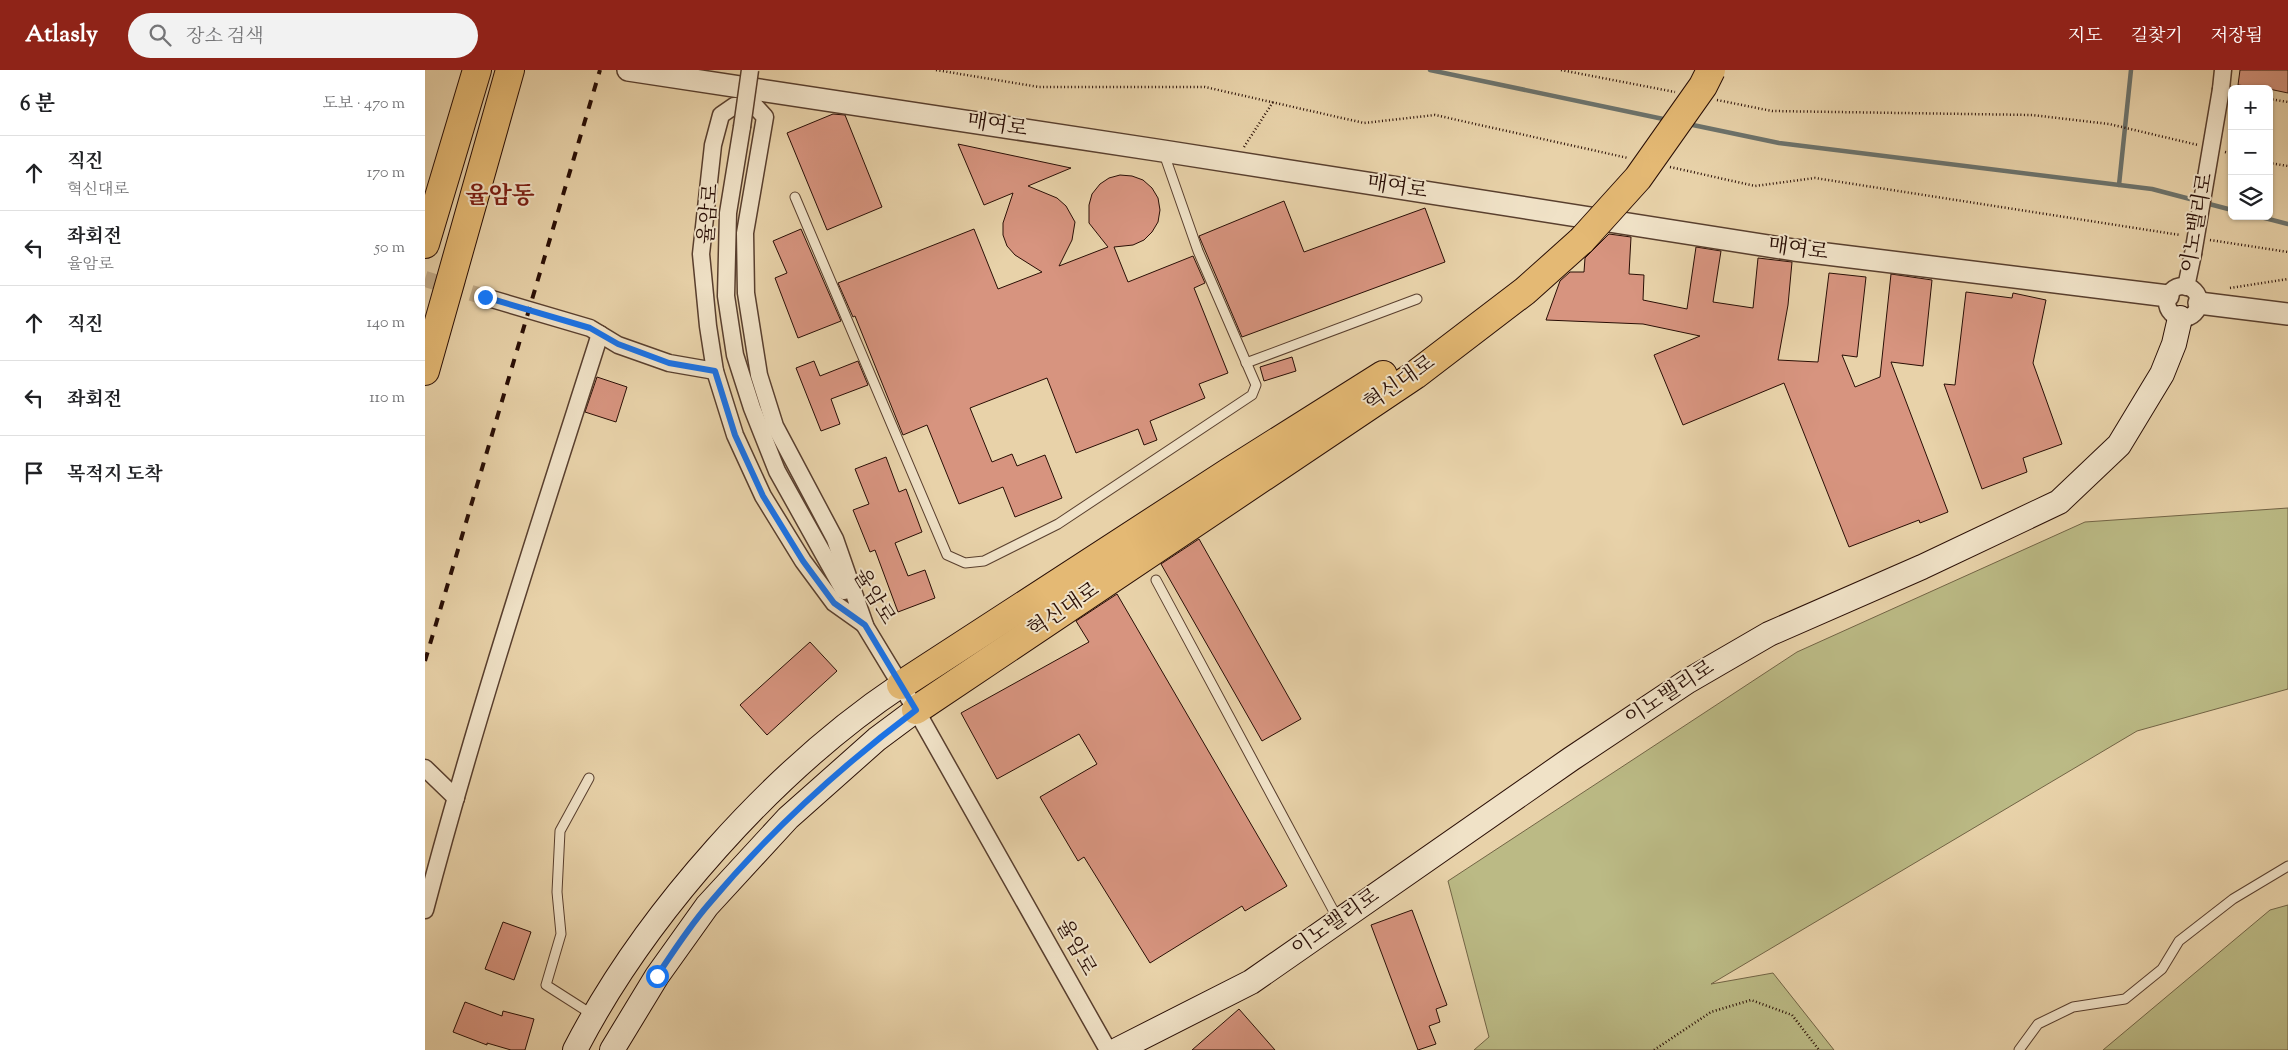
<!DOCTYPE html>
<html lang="ko">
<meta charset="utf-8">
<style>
:root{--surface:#fff;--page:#f2f2f2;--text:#202124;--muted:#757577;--line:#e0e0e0;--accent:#8f2418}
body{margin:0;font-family:"Sorts Mill Goudy","Noto Serif KR",serif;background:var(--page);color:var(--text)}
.controls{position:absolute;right:15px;top:15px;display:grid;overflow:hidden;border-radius:8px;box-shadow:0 1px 4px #0004}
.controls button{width:45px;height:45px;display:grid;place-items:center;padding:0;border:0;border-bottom:1px solid var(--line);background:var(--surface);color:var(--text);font:25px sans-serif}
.stop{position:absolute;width:15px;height:15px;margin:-11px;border:4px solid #1a73e8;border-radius:50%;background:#fff}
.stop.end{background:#1a73e8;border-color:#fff;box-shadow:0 1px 5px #0008}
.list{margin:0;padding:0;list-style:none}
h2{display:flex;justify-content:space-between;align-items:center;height:65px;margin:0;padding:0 20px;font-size:21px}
h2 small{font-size:16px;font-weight:400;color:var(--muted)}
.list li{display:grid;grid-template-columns:32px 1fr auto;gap:15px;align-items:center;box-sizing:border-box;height:75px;padding:0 20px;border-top:1px solid var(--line)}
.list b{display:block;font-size:19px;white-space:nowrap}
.list p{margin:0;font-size:16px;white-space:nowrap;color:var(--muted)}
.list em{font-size:16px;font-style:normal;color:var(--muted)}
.icon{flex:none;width:28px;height:28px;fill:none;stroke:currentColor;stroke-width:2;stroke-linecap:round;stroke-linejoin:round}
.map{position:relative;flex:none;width:1863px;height:980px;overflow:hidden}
header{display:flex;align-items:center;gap:30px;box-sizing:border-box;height:70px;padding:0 25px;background:var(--accent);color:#fff}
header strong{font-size:24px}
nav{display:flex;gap:28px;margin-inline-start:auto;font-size:18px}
.search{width:350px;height:45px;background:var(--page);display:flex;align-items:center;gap:12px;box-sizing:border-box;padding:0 18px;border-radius:28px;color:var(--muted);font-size:19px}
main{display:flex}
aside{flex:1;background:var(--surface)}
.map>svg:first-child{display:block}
.green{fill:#bbba85;stroke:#726445}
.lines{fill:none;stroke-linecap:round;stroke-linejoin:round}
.stream{stroke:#6c736c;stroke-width:4.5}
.building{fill:#d7947f;stroke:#290e05}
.minor-tunnel{stroke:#c2ab88;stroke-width:16;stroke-dasharray:16 8;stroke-linecap:butt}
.service-casing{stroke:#593f2e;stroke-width:11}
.minor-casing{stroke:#593f2e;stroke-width:19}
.tertiary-casing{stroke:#593f2e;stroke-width:24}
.secondary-casing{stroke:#290e05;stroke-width:26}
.trunk-casing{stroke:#290e05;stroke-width:30}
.motorway-casing{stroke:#290e05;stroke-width:30}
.path{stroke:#290e05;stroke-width:2.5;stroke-dasharray:1 2.5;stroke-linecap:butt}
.service{stroke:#f0e2c7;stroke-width:9}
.minor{stroke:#f0e2c7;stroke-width:16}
.tertiary{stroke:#f0e2c7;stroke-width:21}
.secondary{stroke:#f0e2c7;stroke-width:24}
.trunk{stroke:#e4b974;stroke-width:28}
.motorway{stroke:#e4b974;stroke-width:28}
.rail{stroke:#290e05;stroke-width:4;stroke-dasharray:9 9;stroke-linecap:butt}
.minor-bridge-casing{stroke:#593f2e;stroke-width:19;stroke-linecap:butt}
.trunk-bridge-casing{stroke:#290e05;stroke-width:30;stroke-linecap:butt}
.minor-bridge{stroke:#f0e2c7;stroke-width:16}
.trunk-bridge{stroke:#e4b974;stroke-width:28}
.route{stroke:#1a73e8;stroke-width:6}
.labels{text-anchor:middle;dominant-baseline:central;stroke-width:4;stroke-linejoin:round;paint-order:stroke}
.street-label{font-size:21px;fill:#290e05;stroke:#f0e2c7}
.quarter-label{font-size:24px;font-weight:bold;fill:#7a1f14;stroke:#f0e2c7}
</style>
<header>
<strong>Atlasly</strong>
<div class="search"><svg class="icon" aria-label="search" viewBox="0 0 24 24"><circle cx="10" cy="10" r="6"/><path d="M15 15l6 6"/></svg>장소 검색</div>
<nav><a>지도</a><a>길찾기</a><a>저장됨</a></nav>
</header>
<main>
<aside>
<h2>6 분<small>도보 · 470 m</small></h2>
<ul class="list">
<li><svg class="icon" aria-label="ahead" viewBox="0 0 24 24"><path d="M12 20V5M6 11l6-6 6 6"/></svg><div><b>직진</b><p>혁신대로</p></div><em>170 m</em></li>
<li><svg class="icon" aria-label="left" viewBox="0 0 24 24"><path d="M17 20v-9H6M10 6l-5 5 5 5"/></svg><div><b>좌회전</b><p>율암로</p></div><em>50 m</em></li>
<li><svg class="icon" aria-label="ahead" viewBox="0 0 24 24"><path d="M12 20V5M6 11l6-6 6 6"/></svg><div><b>직진</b></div><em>140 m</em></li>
<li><svg class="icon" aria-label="left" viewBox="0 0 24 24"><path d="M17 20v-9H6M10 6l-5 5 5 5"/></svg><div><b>좌회전</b></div><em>110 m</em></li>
<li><svg class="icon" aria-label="arrive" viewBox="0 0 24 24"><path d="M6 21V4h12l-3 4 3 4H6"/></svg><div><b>목적지 도착</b></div></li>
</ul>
</aside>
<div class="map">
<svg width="1863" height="980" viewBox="0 0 1863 980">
<rect width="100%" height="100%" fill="#e8d2a9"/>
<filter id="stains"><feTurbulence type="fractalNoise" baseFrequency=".004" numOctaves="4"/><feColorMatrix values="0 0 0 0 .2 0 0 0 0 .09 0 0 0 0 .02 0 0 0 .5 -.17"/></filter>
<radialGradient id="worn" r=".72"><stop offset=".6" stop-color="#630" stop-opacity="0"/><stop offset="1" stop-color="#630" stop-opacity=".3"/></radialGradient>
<!-- green -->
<g class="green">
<polygon points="1863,438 1863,619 1712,661 1286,914 1348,903 1409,980 1049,980 1064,967 1023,811 1372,582 1660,452"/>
<polygon points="1863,835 1863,980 1678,980 1845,840"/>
</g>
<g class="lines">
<!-- stream -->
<g class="stream">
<polyline points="1005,0 1243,50"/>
<polyline points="1263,54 1354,73 1727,119 1807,140"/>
<polyline points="1694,115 1706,0"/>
<polyline points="1832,146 1863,154"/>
</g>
</g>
<!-- building -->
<g class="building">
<polygon points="1815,0 1863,0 1863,23 1844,19 1813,15"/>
<polygon points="408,44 420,45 457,137 402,160 362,63"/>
<polygon points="533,74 646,98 603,116 632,128 641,136 650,152 647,170 634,196 683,177 664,153 664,135 667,124 675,114 684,108 695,105 707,106 718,110 727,118 733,128 735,140 733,152 727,162 719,170 708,175 689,177 703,212 768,186 780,213 769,218 803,303 774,314 780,328 725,351 732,370 719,375 713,359 651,383 622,308 545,338 567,392 587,384 592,396 620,385 637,428 590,447 578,417 534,434 502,355 478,365 430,246 428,247 413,213 549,159 573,219 617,202 590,185 582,176 578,165 578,153 588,123 559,135"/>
<polygon points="859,131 879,182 1000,138 1020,192 817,267 774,166"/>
<polygon points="376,159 416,251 373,268 350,208 362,203 348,171"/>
<polygon points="1184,164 1206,167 1204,204 1219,205 1218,230 1262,239 1271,177 1296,181 1288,232 1328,238 1333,188 1367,192 1363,235 1353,290 1393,292 1404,203 1441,207 1432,287 1417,285 1430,317 1455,307 1466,204 1507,210 1498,296 1466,292 1523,442 1495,453 1494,450 1424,477 1359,313 1258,355 1229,285 1275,266 1218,254 1121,250 1135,211 1145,202 1159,202 1160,188"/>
<polygon points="1541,222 1587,228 1588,223 1621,230 1608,293 1637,374 1598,388 1602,402 1557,419 1519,314 1530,315"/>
<polygon points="867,287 871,301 839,311 835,297"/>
<polygon points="389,291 395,306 433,291 443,315 406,329 415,354 396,361 371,298"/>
<polygon points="172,307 202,317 191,352 160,342"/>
<polygon points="461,387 474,422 481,419 497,462 470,473 483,506 500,500 510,528 473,542 450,480 445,482 428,440 444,434 430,399"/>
<polygon points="774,469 876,649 837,671 736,494"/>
<polygon points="692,524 862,816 820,841 817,836 725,893 659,787 653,791 615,727 672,694 654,664 572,709 536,643 664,572 651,551"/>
<polygon points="385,572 412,601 342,665 315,635"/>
<polygon points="987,840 1022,935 1011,939 1015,952 1004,956 1011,974 993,980 946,855"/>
<polygon points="78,852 106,862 89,910 60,899"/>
<polygon points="40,932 77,946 78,941 109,949 100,980 86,980 62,973 62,975 28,962"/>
<polygon points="814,939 850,980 767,980"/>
</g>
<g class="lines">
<!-- minor-tunnel -->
<polyline class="minor-tunnel" points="0,209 60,227"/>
<defs>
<g id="service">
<polyline points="370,127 522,485 540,493 559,491 633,454 827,325 831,315 773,181 738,81"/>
<polyline points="821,293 992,229"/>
<polyline points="731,510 914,851"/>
<polyline points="164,708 135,761 132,822 136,864 121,915 168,945"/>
<polyline points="1594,980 1613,954 1648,937 1700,929 1737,899 1754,871 1808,829 1863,796"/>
</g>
<g id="minor">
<polyline points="1796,19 1798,0"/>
<polygon points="309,36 330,36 340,47 320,163 321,223 334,305 350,356 410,469 440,555 409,533 378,491 338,426 310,365 290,301 283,256 276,184 288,75 296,45"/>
<polyline points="317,57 303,143 301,226 310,285 327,338 352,401 419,521"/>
<circle cx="1758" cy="232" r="16"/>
<polyline points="1761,217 1768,184"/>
<polyline points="60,227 165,258 193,275 244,293 290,301"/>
<polyline points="434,546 491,640 683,980"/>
<polyline points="0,698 31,728"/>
<path d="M 0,840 C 51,646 114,455 175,264"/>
</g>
<g id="tertiary">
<polyline points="203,0 738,81 1369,180 1743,226"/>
<polyline points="1774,233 1863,244"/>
</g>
<g id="secondary">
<path d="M 150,980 C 220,844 349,700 476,615"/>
<polyline points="187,980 232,906 282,836 363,748 452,669 491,640"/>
<polyline points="692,980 826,912 1146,689 1263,611 1344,564 1497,497 1634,432 1694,375 1737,304 1749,274 1755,248"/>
</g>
<g id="trunk">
<polyline points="476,615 804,402 958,305"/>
<polyline points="491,640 990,305 1100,221 1157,170"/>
</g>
<g id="motorway">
<polyline points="0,174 52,0"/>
<polyline points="0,301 85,0"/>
</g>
</defs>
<!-- service casing -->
<use href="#service" class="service-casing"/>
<!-- minor casing -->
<use href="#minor" class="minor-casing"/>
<!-- tertiary casing -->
<use href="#tertiary" class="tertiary-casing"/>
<!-- secondary casing -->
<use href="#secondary" class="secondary-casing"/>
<!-- trunk casing -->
<use href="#trunk" class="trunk-casing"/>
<!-- motorway casing -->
<use href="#motorway" class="motorway-casing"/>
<!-- path -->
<g class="path">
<polyline points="511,0 614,17 780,17 939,53 1010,45 1203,88"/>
<polyline points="1136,0 1250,22"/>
<polyline points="1844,29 1863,32"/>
<polyline points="1292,30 1347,41 1607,45 1684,54 1773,75"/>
<polyline points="819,77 848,32"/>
<polyline points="1800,82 1807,84"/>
<polyline points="1844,93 1863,96"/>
<polyline points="1245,97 1330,116 1390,108 1755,165"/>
<polyline points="1785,170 1863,182"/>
<polyline points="1805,218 1863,209"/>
<polyline points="1229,980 1286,942 1326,930 1367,945 1394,980"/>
</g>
<!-- service -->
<use href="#service" class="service"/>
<!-- minor -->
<use href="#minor" class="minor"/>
<!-- tertiary -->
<use href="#tertiary" class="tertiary"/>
<!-- secondary -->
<use href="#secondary" class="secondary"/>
<!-- trunk -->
<use href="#trunk" class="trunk"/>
<!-- motorway -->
<use href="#motorway" class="motorway"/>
<!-- rail -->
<polyline class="rail" points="0,591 175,0"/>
<defs>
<g id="minor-bridge">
<polyline points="317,57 325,0"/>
<polyline points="1768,184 1796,19"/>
</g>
<polyline id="trunk-bridge" points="1157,170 1213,108 1278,16 1286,0"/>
</defs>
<!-- minor-bridge casing -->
<use href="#minor-bridge" class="minor-bridge-casing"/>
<!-- trunk-bridge casing -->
<use href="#trunk-bridge" class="trunk-bridge-casing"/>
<!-- minor-bridge -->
<use href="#minor-bridge" class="minor-bridge"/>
<!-- trunk-bridge -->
<use href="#trunk-bridge" class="trunk-bridge"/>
</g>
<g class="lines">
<!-- route -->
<path class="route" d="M 60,227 L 165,258 L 193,274 L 244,293 L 290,301 L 310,365 L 338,426 L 378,491 L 409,533 L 440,555 L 491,640 C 415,697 344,762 283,835 C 264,857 248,882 232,906"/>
</g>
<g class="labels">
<!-- street labels -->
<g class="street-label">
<text transform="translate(572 56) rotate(9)">매여로</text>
<text transform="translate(972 118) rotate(9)">매여로</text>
<text transform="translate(285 144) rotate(-85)">율암로</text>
<text transform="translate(1773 153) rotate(-80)">이노밸리로</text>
<text transform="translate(1373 180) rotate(8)">매여로</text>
<text transform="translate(975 314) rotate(-35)">혁신대로</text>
<text transform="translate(448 527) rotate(59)">율암로</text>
<text transform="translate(639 541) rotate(-34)">혁신대로</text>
<text transform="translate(1245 624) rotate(-33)">이노밸리로</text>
<text transform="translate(911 853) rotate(-35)">이노밸리로</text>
<text transform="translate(650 878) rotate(61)">율암로</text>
</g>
<!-- quarter labels -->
<g class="quarter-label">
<text x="75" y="127">율암동</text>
</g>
</g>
<rect width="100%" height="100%" filter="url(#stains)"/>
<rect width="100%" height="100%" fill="url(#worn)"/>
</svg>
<div class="controls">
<button>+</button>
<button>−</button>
<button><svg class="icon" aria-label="layers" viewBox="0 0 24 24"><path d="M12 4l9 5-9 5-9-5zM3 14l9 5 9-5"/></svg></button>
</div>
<div class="stop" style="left:232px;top:906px"></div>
<div class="stop end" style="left:60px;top:227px"></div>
</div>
</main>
